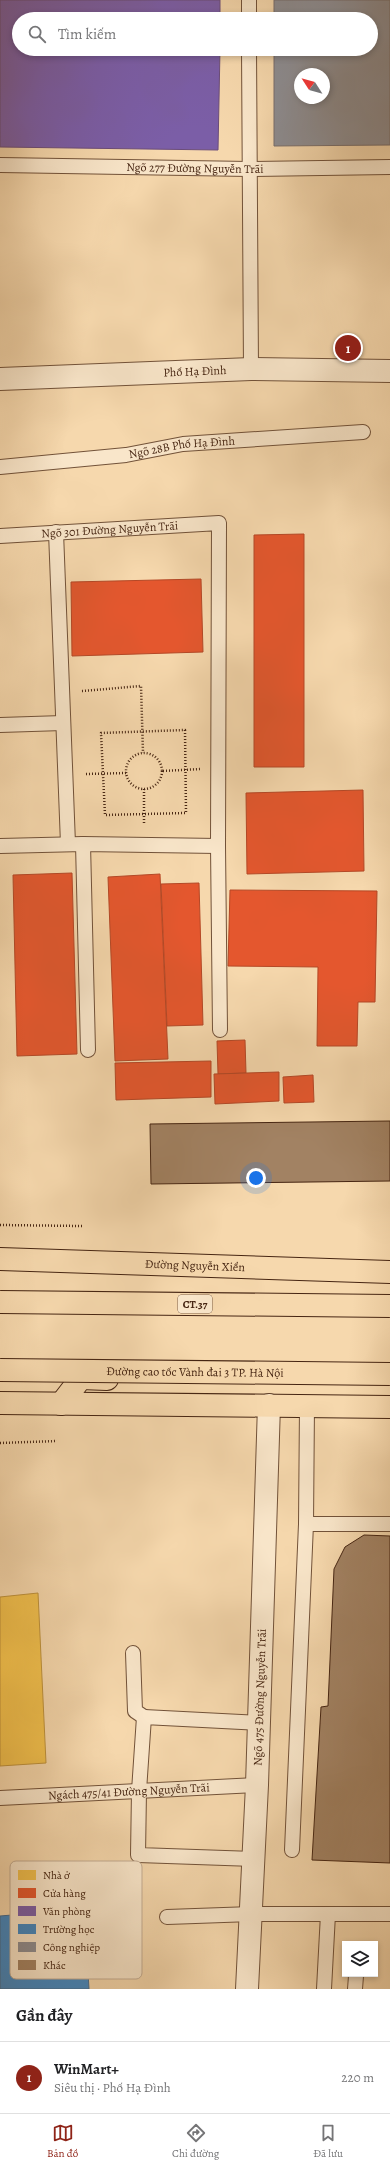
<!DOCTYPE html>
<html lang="vi">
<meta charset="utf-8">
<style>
:root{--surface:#fff;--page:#f2f2f2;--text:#202124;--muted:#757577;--line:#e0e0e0;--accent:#8f2418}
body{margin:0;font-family:Alegreya,serif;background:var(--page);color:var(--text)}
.controls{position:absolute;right:12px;bottom:12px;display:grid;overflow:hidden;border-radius:0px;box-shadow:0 2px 6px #0003}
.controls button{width:36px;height:36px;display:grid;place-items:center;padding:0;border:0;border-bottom:1px solid var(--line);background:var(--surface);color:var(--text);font:20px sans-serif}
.compass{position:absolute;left:294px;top:68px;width:36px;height:36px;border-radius:50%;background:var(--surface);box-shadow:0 2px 6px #0003;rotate:306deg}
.you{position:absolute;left:256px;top:1178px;width:14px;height:14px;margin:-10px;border:3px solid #fff;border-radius:50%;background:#1a73e8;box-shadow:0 0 0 6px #1a73e833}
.badge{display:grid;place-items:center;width:26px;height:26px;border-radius:50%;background:var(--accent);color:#fff;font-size:13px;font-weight:700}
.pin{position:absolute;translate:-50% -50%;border:2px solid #fff;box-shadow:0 1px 4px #0006}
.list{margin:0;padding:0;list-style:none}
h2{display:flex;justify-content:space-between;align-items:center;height:52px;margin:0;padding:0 16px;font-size:17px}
h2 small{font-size:13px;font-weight:400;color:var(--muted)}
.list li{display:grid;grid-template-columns:26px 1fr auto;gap:12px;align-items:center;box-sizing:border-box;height:72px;padding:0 16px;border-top:1px solid var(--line)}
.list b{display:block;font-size:15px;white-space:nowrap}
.list p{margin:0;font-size:13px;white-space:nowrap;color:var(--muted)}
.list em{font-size:13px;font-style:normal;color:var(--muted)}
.icon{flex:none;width:22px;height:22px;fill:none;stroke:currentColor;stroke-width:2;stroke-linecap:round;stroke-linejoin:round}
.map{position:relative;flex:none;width:390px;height:1989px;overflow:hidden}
.search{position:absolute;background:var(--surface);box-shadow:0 2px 6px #0003;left:12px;right:12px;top:12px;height:44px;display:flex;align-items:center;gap:10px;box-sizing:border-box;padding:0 14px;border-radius:22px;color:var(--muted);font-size:15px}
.sheet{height:124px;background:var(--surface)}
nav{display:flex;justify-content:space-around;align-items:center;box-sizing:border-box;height:56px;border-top:1px solid var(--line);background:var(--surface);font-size:11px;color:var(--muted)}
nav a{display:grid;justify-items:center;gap:2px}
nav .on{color:var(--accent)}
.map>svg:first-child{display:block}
.homes{fill:#f2c14e;stroke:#be923c}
.shops{fill:#e4572e;stroke:#b54826}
.offices{fill:#7b5ea7;stroke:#6b4d7a}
.schools{fill:#3f88c5;stroke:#416a8f}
.industry{fill:#8d8d92;stroke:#786e6c;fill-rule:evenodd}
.building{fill:#a28263;stroke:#462512}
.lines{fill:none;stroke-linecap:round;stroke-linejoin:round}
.service-casing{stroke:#725239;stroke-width:16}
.minor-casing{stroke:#725239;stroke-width:24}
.primary-casing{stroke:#462512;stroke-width:24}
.path{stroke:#462512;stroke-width:2.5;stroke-dasharray:1 2;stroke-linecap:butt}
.service{stroke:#f9e6ca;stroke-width:14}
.minor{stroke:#f9e6ca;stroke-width:22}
.primary{stroke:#f6d8ad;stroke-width:22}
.motorway-bridge-casing{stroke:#462512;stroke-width:24;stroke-linecap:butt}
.motorway-bridge{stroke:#f6d8ad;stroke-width:22}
.labels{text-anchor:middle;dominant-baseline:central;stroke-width:4;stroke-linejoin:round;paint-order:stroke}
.shield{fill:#f9e6ca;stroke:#7c5f49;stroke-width:1}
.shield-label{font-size:11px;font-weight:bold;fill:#462512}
.street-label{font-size:12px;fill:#462512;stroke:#f9e6ca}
.key{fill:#f9e6ca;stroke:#c3ac93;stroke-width:1}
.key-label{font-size:11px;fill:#462512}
</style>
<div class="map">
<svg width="390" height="1989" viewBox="0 0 390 1989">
<rect width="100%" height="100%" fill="#f6d8ad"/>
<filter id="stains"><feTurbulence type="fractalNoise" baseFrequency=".005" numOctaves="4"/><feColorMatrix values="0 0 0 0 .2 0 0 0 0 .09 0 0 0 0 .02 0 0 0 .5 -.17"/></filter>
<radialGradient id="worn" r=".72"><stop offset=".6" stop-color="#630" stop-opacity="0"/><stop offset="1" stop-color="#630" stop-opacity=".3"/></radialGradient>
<!-- homes -->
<polygon class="homes" points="38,1593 46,1763 0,1766 0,1597"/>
<!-- shops -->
<g class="shops">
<polygon points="304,534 304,767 254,767 254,535"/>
<polygon points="201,579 203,652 72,656 71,582"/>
<polygon points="363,790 364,871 247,874 246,793"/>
<polygon points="72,873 77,1054 17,1056 13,875"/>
<polygon points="160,874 168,1059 115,1061 108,877"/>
<polygon points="199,883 203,1025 167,1026 161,884"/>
<polygon points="230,890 377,891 375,1002 358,1002 357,1046 317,1046 318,967 228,966"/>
<polygon points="245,1040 246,1073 218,1074 217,1041"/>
<polygon points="211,1061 211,1097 116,1100 115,1063"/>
<polygon points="279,1072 279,1101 215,1104 214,1074"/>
<polygon points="313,1075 314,1102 284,1103 283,1077"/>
</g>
<!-- offices -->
<polygon class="offices" points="0,0 220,0 220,19 19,19 19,49 220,49 218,150 0,147"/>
<!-- schools -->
<polygon class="schools" points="64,1885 65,1903 84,1902 89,1989 0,1989 0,1916 36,1913 34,1887"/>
<!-- industry -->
<path class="industry" d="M 274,0 L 390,0 L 390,145 L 274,146 L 274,49 L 371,49 L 371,19 L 274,19 ZM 300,74 L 324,74 L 324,98 L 300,98 Z"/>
<!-- building -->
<g class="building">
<polygon points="390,1121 390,1181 151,1184 150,1124"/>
<polygon points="364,1535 390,1536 390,1863 312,1860 321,1707 328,1706 334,1569 345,1547"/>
</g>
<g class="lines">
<defs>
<g id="service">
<polyline points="249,19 249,0"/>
<polyline points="249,49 251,369"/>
<path id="s1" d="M 0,165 L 249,169 L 390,167"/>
<path id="s2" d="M 0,467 L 126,455 L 183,444 L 363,432"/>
<polyline points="56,532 68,844"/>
<path id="s3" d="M 0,536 L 219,523 L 218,846 L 83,844 L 0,846"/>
<polyline points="0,725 63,723"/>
<polyline points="83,844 88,1050"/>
<polyline points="218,846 220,1030"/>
<polyline points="306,1524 390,1524"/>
<polyline points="133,1653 135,1711 144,1717"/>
<path id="s4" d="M 0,1798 L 257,1785"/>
<polyline points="292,1850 306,1524 307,1405"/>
<polyline points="254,1859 138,1855 139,1791 144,1717 259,1723"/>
<polyline points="167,1917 252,1914 390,1914"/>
<polyline points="324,1989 328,1914"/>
<polyline points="355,1989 356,1976"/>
</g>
<g id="minor">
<path id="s5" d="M 0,379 L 251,369 L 390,371"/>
<path id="s6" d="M 247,1989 L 257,1785 L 269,1405"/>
</g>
<g id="primary">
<path id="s7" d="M 0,1259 L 390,1272"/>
<polyline points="0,1403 390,1407"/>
<polyline points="61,1404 81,1378 107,1379"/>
</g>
</defs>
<!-- service casing -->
<use href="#service" class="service-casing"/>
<!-- minor casing -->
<use href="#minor" class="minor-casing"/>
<!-- primary casing -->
<use href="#primary" class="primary-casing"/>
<!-- path -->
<g class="path">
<polyline points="82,691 141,686 143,753"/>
<polygon points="185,730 186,813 105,815 101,733"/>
<circle cx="144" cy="771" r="18"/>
<polyline points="163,771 200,769"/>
<polyline points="86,774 126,773"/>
<polyline points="144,789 144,825"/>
<polyline points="0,1225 82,1226"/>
<polyline points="0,1443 57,1441"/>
</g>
<!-- service -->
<use href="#service" class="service"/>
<!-- minor -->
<use href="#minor" class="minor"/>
<!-- primary -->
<use href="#primary" class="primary"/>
<defs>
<g id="motorway-bridge">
<polyline points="0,1302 390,1306"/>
<path id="s8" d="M 0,1370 L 390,1374"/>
</g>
</defs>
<!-- motorway-bridge casing -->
<use href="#motorway-bridge" class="motorway-bridge-casing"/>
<!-- motorway-bridge -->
<use href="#motorway-bridge" class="motorway-bridge"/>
</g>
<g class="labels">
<!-- shield labels -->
<rect class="shield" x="178" y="1295" width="34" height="18" rx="3"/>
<g class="shield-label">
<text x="195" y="1304">CT.37</text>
</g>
<!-- street labels -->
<g class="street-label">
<text stroke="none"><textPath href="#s1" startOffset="195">Ngõ 277 Đường Nguyễn Trãi</textPath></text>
<text stroke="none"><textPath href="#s5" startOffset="195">Phố Hạ Đình</textPath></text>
<text stroke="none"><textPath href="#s2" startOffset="183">Ngõ 28B Phố Hạ Đình</textPath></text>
<text stroke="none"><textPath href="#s3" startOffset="110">Ngõ 301 Đường Nguyễn Trãi</textPath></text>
<text stroke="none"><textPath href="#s7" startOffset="195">Đường Nguyễn Xiển</textPath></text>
<text stroke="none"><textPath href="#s8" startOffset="195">Đường cao tốc Vành đai 3 TP. Hà Nội</textPath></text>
<text stroke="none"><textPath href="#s6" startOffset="292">Ngõ 475 Đường Nguyễn Trãi</textPath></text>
<text stroke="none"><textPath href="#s4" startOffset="129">Ngách 475/41 Đường Nguyễn Trãi</textPath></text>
</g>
</g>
<!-- legend -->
<rect x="10" y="1861" width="132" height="118" rx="6" class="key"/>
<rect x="18" y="1870" width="18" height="10" fill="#f2c14e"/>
<rect x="18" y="1888" width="18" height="10" fill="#e4572e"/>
<rect x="18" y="1906" width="18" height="10" fill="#7b5ea7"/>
<rect x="18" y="1924" width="18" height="10" fill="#3f88c5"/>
<rect x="18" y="1942" width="18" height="10" fill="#8d8d92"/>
<rect x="18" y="1960" width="18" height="10" fill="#a28263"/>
<g class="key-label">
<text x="43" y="1879">Nhà ở</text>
<text x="43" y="1897">Cửa hàng</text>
<text x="43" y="1915">Văn phòng</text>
<text x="43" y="1933">Trường học</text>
<text x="43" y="1951">Công nghiệp</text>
<text x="43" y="1969">Khác</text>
</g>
<rect width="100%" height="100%" filter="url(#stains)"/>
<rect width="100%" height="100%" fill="url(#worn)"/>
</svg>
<div class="controls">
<button><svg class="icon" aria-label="layers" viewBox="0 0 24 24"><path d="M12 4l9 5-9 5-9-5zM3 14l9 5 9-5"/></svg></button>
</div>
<svg class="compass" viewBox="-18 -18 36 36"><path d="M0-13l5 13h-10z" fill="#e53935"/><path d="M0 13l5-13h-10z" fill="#757577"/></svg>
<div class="you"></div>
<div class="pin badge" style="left:348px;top:348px">1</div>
<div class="search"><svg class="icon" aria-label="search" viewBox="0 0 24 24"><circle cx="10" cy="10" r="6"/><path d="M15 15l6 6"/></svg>Tìm kiếm</div>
</div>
<section class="sheet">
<h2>Gần đây<small></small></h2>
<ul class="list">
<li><span class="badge">1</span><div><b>WinMart+</b><p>Siêu thị · Phố Hạ Đình</p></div><em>220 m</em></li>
</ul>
</section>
<nav>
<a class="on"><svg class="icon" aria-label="map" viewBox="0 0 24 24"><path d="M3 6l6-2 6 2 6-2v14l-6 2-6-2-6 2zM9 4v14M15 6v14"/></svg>Bản đồ</a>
<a><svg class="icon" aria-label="directions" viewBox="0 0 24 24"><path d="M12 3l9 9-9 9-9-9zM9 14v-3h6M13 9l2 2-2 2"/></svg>Chỉ đường</a>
<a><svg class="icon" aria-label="saved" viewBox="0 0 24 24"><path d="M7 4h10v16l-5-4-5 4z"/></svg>Đã lưu</a>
</nav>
